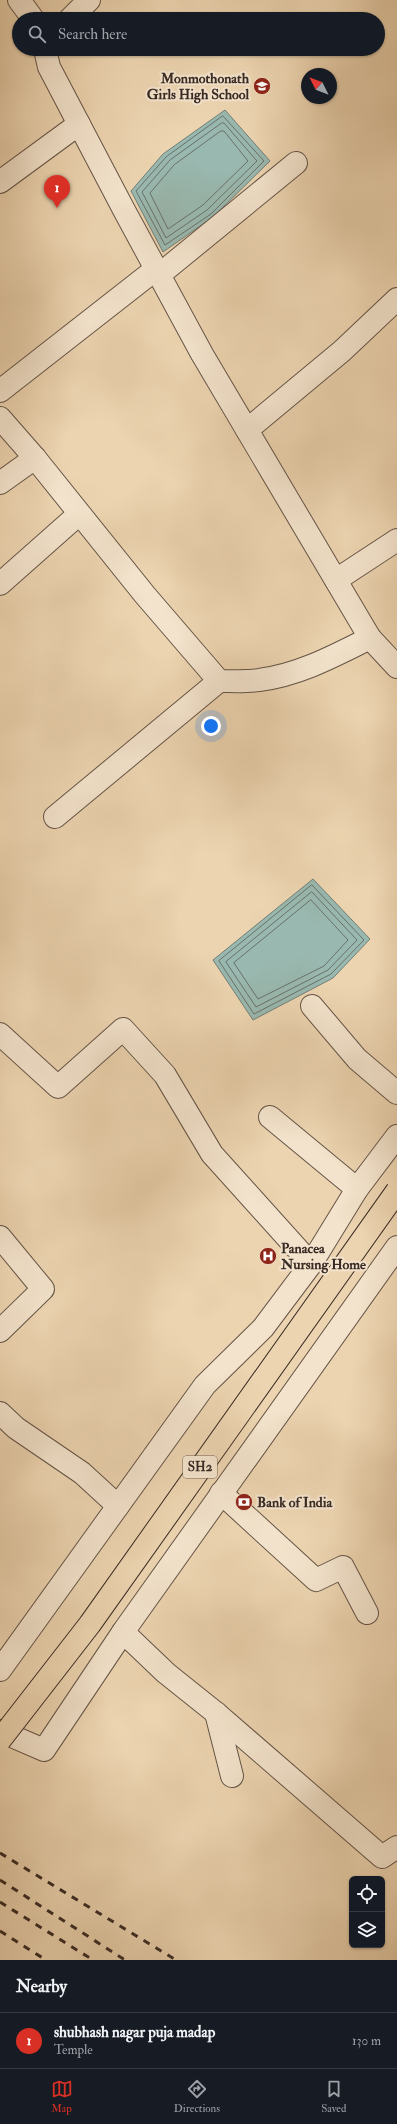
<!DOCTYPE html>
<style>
:root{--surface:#171b24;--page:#242831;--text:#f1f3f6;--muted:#9ea1a6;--line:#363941;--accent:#d93025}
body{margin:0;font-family:"IM FELL Double Pica",serif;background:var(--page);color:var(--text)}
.controls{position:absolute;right:12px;bottom:12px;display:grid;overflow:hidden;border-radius:6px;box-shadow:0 1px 3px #0004}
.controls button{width:36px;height:36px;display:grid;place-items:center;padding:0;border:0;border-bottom:1px solid var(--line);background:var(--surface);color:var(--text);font:20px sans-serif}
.compass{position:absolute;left:301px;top:68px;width:36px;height:36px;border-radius:50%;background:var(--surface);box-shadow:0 1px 3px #0004;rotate:312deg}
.you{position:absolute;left:211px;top:726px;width:14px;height:14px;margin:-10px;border:3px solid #fff;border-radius:50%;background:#1a73e8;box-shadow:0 0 0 6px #1a73e833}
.badge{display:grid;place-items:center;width:26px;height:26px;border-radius:50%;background:var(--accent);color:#fff;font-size:13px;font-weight:700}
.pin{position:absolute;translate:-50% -33px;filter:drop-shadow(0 1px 2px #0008)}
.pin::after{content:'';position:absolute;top:21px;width:14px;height:12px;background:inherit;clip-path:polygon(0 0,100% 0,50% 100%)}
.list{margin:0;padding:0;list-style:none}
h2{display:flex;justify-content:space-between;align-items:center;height:52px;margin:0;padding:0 16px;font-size:17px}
h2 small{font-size:13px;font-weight:400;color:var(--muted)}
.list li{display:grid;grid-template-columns:26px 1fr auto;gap:12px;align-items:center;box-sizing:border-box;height:56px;padding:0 16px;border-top:1px solid var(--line)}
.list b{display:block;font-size:15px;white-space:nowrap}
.list p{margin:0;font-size:13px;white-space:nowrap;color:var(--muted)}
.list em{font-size:13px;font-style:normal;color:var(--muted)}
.icon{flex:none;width:22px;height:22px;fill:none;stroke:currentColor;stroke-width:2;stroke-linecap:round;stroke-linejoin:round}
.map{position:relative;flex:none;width:397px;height:1960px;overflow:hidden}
.search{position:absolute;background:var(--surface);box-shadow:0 1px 3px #0004;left:12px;right:12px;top:12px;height:44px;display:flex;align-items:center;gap:10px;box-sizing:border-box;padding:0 14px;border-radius:22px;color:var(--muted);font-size:15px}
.sheet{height:108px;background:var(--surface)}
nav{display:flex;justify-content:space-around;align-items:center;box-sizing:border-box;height:56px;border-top:1px solid var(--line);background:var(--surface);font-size:11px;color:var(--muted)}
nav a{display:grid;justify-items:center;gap:2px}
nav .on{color:var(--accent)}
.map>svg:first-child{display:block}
.water{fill:#99b8af;stroke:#727f77}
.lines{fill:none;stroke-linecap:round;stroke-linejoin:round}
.shore{stroke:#68716a;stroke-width:1}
.street-casing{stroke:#655447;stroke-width:24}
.street{stroke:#f3e3cc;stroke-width:22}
.rail{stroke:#382a24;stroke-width:3;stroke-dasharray:7 7;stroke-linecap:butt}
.primary-bridge-casing{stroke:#382a24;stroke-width:24;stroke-linecap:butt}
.primary-bridge{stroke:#ecd4b0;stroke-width:22}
.labels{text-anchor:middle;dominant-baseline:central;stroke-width:4;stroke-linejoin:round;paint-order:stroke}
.shield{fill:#f3e3cc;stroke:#706256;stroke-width:1}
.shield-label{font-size:13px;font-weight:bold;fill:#382a24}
.poi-label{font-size:14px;font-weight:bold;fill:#382a24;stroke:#f3e3cc;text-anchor:start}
</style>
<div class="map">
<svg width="397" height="1960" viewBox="0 0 397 1960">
<rect width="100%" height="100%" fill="#ecd4b0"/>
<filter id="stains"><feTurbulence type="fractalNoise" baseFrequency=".005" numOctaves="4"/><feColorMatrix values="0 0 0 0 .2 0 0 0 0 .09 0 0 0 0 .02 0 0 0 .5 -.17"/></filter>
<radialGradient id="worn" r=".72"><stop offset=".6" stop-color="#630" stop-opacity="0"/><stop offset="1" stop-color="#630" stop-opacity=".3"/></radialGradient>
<!-- water -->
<g class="water">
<polygon points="225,110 270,161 213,217 163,252 131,191 163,154"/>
<polygon points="313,879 370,939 333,978 253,1020 213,960"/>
</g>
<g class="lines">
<!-- shore -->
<g class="shore">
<polygon points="223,116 264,161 211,214 165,245 136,191 166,157"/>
<polygon points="222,123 224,123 257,161 207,210 166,238 142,192 170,160"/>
<polygon points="221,131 224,131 248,161 203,205 168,229 150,193 174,165"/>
<polygon points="312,885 364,940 331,974 254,1014 219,961"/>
<polygon points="312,892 357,940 328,970 256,1007 226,962"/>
<polygon points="311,900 348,940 324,966 258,999 234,963"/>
</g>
<defs>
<g id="street">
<polyline points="19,0 33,19"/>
<polyline points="70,19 89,0"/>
<polyline points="47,49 46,54 49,67 124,210 202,354 370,638 397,667"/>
<polyline points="0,182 79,124"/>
<polyline points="159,275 296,163"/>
<polyline points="0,391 156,269"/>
<path d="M 0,418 L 35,458 L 145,595 L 219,681 C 232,681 246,682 259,680 C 299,675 334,656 370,638"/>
<polyline points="247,430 342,351 397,299"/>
<polyline points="0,483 35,458"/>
<polyline points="336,580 397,540"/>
<polyline points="0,584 79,514"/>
<polyline points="55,817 219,681"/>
<polyline points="312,1006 357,1059 397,1093"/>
<polyline points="0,1034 58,1087 123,1029 165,1075 212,1154 311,1264"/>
<polyline points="270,1117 357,1189"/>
<polyline points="0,1237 43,1289 0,1331"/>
<polyline points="0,1413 16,1428 82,1473 118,1506"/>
<polyline points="221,1493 316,1580 343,1567 367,1613"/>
<polyline points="123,1632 166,1673 216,1713 382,1857 397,1847"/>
<polyline points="0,1670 205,1385 263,1328 311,1264 357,1189 397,1136"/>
<polyline points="216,1713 232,1776"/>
<polyline points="0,1731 44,1750 123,1632 397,1247"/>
</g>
</defs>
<!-- street casing -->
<use href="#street" class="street-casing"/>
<!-- street -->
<use href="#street" class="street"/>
<!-- rail -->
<g class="rail">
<polyline points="0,1853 176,1960"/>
<polyline points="0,1880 125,1960"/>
<polyline points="0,1902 93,1960"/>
<polyline points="0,1931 46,1960"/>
</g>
<defs>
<polyline id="primary-bridge" points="0,1740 90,1624 397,1191"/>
</defs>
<!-- primary-bridge casing -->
<use href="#primary-bridge" class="primary-bridge-casing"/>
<!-- primary-bridge -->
<use href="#primary-bridge" class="primary-bridge"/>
</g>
<!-- icons -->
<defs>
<symbol id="school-disc" viewBox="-11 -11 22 22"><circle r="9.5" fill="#8f2418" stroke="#f3e3cc"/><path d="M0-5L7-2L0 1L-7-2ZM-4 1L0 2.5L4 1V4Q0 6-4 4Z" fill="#fff"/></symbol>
<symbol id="hospital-disc" viewBox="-11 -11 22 22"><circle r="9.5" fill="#8f2418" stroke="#f3e3cc"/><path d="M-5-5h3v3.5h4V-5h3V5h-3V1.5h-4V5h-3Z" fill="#fff"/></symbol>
<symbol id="bank-disc" viewBox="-11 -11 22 22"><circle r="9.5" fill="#8f2418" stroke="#f3e3cc"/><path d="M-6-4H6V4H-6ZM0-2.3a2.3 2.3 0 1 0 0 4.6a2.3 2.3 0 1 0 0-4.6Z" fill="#fff"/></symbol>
</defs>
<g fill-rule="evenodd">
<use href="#school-disc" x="252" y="76" width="20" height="20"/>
<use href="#hospital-disc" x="258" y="1246" width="20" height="20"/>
<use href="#bank-disc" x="234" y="1492" width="20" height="20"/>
</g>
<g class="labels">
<!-- shield labels -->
<rect class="shield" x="183" y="1456" width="34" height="22" rx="3"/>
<g class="shield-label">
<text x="200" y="1467">SH2</text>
</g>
<!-- poi labels -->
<g class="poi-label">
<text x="249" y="78" text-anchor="end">Monmothonath<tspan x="249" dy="16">Girls High School</tspan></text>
<text x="281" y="1248">Panacea<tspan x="281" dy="16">Nursing Home</tspan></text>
<text x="257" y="1502">Bank of India</text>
</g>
</g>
<rect width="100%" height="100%" filter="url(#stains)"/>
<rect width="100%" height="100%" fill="url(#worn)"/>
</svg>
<div class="controls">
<button><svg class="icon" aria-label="locate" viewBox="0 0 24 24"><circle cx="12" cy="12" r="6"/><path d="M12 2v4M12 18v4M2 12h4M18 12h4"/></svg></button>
<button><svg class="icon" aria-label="layers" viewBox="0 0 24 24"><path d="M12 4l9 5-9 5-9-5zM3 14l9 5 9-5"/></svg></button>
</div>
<svg class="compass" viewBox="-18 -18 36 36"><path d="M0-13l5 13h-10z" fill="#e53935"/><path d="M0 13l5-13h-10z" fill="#9ea1a6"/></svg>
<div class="you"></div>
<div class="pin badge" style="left:57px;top:208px">1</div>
<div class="search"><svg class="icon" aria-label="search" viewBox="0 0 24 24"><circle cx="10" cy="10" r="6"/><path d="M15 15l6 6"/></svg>Search here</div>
</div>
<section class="sheet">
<h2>Nearby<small></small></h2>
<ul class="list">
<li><span class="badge">1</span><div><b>shubhash nagar puja madap</b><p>Temple</p></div><em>130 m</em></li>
</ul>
</section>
<nav>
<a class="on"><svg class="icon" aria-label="map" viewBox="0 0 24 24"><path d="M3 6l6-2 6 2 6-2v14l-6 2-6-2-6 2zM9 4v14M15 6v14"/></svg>Map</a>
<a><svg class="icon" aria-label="directions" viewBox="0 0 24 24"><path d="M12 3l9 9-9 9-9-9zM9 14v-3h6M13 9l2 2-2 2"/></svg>Directions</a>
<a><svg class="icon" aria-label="saved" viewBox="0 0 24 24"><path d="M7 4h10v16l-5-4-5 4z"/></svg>Saved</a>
</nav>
